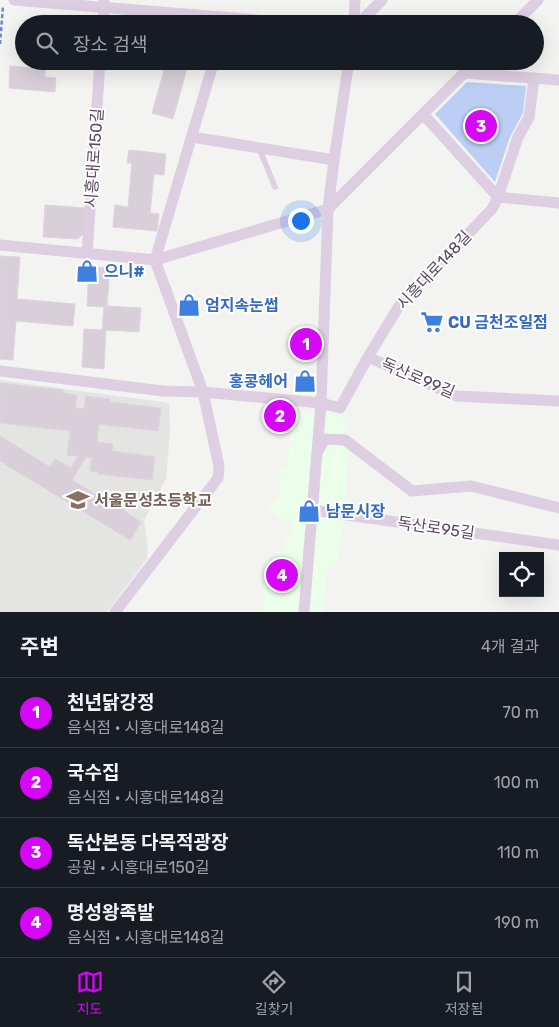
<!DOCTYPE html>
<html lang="ko">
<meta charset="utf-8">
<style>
:root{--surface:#171b24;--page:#242831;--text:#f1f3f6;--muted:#9ea1a6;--line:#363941;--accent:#d607f7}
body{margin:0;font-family:Rubik,"Noto Sans KR",sans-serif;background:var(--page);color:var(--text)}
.controls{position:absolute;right:15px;bottom:15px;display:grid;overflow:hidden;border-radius:0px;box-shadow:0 5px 20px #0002}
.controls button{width:45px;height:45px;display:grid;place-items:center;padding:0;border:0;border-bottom:1px solid var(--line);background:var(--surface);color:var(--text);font:25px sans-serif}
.you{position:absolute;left:300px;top:220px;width:18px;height:18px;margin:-12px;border:4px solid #fff;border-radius:50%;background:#1a73e8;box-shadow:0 0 0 8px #1a73e833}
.badge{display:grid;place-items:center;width:32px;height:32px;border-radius:50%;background:var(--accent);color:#fff;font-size:16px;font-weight:700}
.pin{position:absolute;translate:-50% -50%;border:2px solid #fff;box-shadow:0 1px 5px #0006}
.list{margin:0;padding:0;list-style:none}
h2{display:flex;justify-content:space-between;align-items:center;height:65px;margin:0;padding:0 20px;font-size:21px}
h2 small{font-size:16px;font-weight:400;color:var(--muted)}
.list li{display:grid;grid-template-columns:32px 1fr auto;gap:15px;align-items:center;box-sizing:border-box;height:70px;padding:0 20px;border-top:1px solid var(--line)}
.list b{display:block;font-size:19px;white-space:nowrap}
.list p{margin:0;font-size:16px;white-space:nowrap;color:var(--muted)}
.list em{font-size:16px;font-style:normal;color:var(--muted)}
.icon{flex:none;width:28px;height:28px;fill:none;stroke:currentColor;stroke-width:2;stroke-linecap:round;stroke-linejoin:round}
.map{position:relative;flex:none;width:559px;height:612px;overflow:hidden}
.search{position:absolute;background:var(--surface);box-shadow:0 5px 20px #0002;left:15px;right:15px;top:15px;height:55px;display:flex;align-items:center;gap:12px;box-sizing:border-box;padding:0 18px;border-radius:28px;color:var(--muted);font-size:19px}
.sheet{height:345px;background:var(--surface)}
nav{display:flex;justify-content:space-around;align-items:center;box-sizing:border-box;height:70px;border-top:1px solid var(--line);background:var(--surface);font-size:14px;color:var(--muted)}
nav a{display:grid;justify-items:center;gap:2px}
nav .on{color:var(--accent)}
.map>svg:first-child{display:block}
.commercial{fill:#eafeea}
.education{fill:#e4e4e3}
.green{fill:#bccef4}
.building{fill:#d8cfd9;stroke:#ddd4dd}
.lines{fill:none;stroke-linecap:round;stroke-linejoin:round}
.path{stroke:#7084d6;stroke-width:2.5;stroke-dasharray:4 2.5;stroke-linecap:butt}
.service{stroke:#ddcee2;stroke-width:5.5}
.minor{stroke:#ddcee2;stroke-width:11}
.labels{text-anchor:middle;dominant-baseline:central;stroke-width:4;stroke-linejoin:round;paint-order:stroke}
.street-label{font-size:16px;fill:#5b4661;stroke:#fff}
.shop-label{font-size:16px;font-weight:bold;fill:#366cbe;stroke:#fff;text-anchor:start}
.education-label{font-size:16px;font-weight:bold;fill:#785e54;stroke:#fff;text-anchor:start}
</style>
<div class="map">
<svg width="559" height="612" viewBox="0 0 559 612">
<rect width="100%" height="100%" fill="#f3f3f1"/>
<!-- commercial -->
<polygon class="commercial" points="295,412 341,415 348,427 339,439 353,446 347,456 345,515 337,567 328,568 323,612 264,612 262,572 278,571 278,552 285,552 285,539 292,531 291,526 268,508 279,495 280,467 287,466 292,413"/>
<!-- education -->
<polygon class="education" points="0,380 169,403 170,433 166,479 144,520 148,548 147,559 107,612 0,612"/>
<!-- green -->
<polygon class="green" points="467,82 526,86 523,113 510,137 495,182 435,114"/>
<!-- building -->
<g class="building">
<polygon points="144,61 189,61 173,119 152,113 165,67"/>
<polygon points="10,66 45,69 45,77 56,78 55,92 9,88"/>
<polygon points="129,150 166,154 164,175 154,174 150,213 159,214 157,231 113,227 115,205 128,207 132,163 127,163"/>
<polygon points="45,205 86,208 83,234 78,239 43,237"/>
<polygon points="0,256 20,257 17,299 75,304 73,326 16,321 13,360 0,359"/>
<polygon points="89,267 110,268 107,306 141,308 139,332 106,330 104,369 82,367 84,329 102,330 104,307 87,306"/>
<polygon points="0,383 63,390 63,393 77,395 75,408 84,409 86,396 110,399 110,402 161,408 158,431 99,424 97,442 113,444 112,451 155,457 152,480 98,474 99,472 90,471 92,458 86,457 72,480 108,502 115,491 131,500 124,511 141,522 130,540 0,461 0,436 50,467 55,459 71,468 78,456 67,455 70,431 0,423"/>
</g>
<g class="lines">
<!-- path -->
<polyline class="path" points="0,44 3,6"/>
<!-- service -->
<polyline class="service" points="259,148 275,187"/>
<!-- minor -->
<g class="minor">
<polyline points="14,0 306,24"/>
<polyline points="103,24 104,2"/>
<polyline points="354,24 355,0"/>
<polyline points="358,24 382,0"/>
<polyline points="514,24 538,0"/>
<polyline points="464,73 559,80"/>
<polyline points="423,114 498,197 559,203"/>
<polyline points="192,137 334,160"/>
<polyline points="0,245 155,260 328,209 476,61"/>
<polyline points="87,254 100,61"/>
<polyline points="368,357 456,396 559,401"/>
<polyline points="0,371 163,391 203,392 321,403 340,408 368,357 399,306 492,209 498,197 518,137 529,117 534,78"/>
<polyline points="318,451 325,439 345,440 412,491 471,486 559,508"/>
<polyline points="312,510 559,545"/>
<polyline points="115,612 218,478 219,466 203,392 155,260 214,61"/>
<polyline points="304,612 321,403 328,209 334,160 349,61"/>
</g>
</g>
<!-- icons -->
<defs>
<symbol id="shop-bare" viewBox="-9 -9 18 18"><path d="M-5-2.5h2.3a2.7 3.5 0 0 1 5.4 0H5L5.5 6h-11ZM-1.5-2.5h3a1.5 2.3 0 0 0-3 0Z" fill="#3f7fe0" stroke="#fff" stroke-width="2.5" paint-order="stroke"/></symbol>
<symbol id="supermarket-bare" viewBox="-9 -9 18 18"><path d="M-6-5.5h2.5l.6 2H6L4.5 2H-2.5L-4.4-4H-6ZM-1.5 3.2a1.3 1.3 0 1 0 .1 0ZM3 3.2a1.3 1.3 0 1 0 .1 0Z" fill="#3f7fe0" stroke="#fff" stroke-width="2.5" paint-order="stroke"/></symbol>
<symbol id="school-bare" viewBox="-9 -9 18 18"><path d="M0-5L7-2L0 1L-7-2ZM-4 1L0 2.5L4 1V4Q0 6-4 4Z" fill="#8d6e63" stroke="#fff" stroke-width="2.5" paint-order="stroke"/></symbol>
</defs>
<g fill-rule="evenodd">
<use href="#shop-bare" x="71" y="255" width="32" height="32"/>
<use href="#shop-bare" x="173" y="289" width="32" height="32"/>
<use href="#supermarket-bare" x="416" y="306" width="32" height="32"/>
<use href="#shop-bare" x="289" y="365" width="32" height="32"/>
<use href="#school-bare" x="62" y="484" width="32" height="32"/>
<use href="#shop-bare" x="293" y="495" width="32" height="32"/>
</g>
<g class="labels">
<!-- street labels -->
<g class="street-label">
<text transform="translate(94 158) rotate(-86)">시흥대로150길</text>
<text transform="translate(434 270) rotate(-47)">시흥대로148길</text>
<text transform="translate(418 378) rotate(23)">독산로99길</text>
<text transform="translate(436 528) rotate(8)">독산로95길</text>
</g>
<!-- shop labels -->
<g class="shop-label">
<text x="104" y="271">으니#</text>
<text x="205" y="305">엄지속눈썹</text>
<text x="448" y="322">CU 금천조일점</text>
<text x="288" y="381" text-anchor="end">홍콩헤어</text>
<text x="326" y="511">남문시장</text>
</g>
<!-- education labels -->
<g class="education-label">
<text x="94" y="500">서울문성초등학교</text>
</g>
</g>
</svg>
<div class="controls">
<button><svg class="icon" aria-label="locate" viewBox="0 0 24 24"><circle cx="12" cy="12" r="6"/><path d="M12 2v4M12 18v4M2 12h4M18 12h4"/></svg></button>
</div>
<div class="you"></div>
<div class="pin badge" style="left:306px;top:344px">1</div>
<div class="pin badge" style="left:280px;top:416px">2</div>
<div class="pin badge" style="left:481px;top:126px">3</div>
<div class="pin badge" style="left:282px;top:575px">4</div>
<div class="search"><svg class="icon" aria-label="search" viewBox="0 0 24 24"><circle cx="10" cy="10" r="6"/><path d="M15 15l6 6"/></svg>장소 검색</div>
</div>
<section class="sheet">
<h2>주변<small>4개 결과</small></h2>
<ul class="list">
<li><span class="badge">1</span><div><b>천년닭강정</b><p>음식점 · 시흥대로148길</p></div><em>70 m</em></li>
<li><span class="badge">2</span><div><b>국수집</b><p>음식점 · 시흥대로148길</p></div><em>100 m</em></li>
<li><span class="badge">3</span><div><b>독산본동 다목적광장</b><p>공원 · 시흥대로150길</p></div><em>110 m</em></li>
<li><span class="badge">4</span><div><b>명성왕족발</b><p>음식점 · 시흥대로148길</p></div><em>190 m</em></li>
</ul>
</section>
<nav>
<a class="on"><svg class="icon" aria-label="map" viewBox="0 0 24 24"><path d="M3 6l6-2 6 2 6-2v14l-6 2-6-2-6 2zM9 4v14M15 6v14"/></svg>지도</a>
<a><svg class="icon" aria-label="directions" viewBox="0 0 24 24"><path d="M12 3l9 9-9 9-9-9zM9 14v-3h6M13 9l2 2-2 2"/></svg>길찾기</a>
<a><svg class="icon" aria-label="saved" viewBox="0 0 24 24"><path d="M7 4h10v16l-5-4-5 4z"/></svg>저장됨</a>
</nav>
